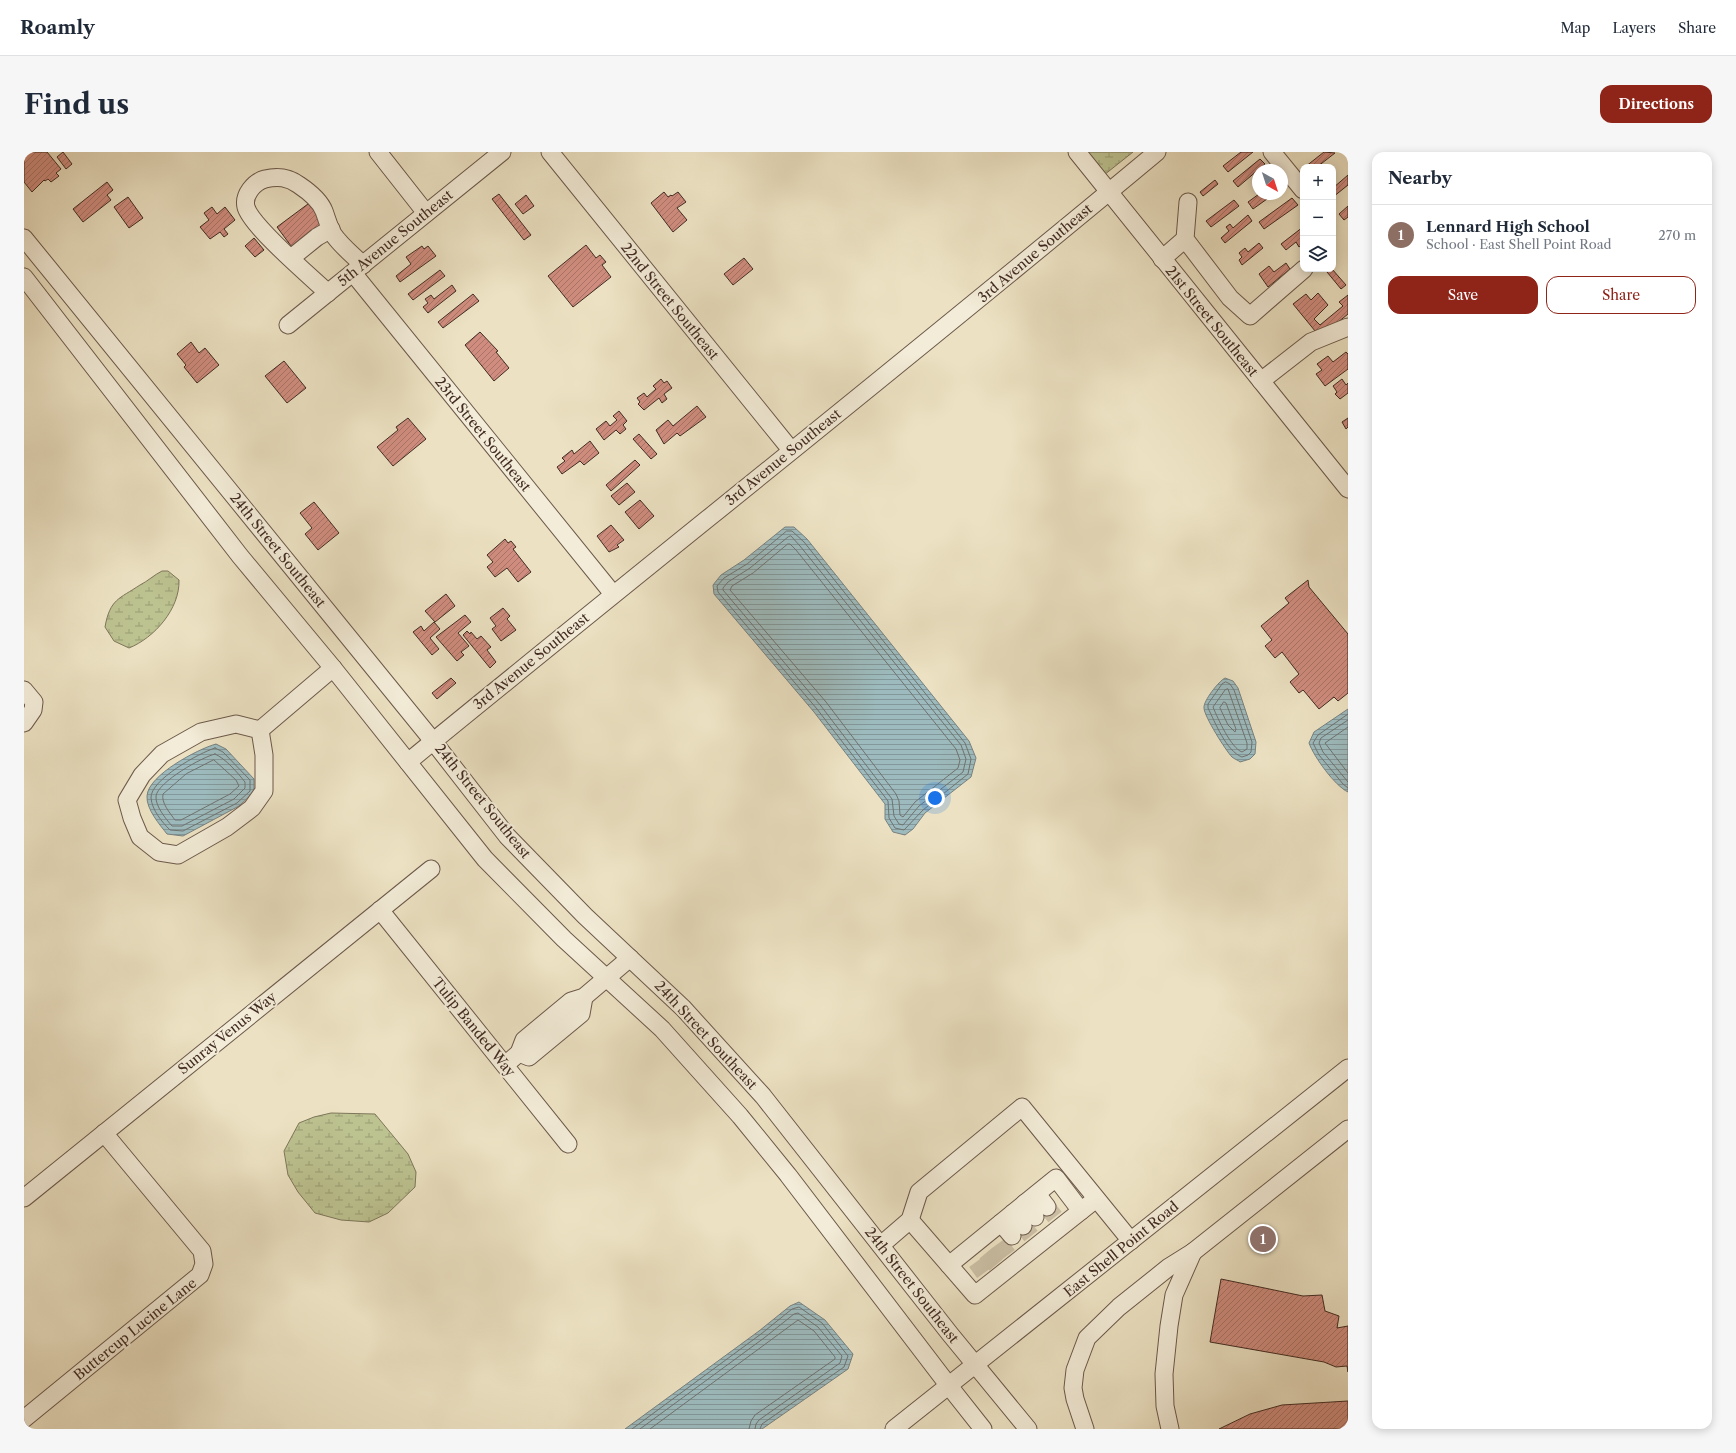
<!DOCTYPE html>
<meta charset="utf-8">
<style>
:root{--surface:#fff;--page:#f6f6f7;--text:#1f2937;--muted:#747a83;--line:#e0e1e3;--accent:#8f2418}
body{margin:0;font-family:"Libre Caslon Text",serif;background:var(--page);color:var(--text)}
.controls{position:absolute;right:12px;top:12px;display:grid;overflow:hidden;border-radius:8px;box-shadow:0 2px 10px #0003}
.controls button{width:36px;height:36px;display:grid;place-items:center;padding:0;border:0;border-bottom:1px solid var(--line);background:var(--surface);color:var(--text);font:20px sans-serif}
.compass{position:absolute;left:1228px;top:12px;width:36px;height:36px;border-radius:50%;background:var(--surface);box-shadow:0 2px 10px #0003;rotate:141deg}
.you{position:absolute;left:911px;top:646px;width:14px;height:14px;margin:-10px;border:3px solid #fff;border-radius:50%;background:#1a73e8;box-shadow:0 0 0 6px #1a73e833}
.badge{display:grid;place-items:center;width:26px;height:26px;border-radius:50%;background:var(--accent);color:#fff;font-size:13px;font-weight:700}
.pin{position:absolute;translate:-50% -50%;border:2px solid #fff;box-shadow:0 1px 4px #0006}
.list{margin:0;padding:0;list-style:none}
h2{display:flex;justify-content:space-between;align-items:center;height:52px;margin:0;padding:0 16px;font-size:17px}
h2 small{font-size:13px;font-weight:400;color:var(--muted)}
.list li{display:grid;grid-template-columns:26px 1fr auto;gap:12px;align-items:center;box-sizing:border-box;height:60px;padding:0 16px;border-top:1px solid var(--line)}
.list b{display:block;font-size:15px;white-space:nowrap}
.list p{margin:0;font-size:13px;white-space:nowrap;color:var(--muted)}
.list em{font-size:13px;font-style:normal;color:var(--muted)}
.actions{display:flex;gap:8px;padding:12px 16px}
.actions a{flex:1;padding:9px 0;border:1px solid var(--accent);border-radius:12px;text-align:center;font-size:14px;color:var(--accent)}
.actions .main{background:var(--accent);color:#fff}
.icon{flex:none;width:22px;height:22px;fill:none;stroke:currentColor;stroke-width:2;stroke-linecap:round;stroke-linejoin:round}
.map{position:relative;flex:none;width:1324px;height:1277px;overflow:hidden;border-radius:12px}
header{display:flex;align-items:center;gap:24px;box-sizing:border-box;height:56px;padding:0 20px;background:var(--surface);border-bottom:1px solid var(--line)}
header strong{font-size:19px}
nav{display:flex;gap:22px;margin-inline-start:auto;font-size:14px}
.intro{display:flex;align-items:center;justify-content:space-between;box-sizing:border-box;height:96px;padding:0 24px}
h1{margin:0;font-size:28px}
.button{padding:10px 18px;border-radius:12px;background:var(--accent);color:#fff;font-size:14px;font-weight:700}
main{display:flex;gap:24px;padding:0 24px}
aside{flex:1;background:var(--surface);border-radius:12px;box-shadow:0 2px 10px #0003}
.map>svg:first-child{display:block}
.wetland{fill:url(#wetland-marsh);stroke:#7e765a}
.water{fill:url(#water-rules);stroke:#788180}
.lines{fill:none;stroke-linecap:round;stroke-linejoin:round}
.shore{stroke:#6f7370;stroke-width:1}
.building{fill:url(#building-hatch);stroke:#412b23}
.minor-tunnel{stroke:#cabda3;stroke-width:17;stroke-dasharray:17 8;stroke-linecap:butt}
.minor-casing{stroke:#6c594b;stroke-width:19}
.minor{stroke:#f3ecd8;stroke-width:17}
.labels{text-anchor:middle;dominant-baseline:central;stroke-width:4;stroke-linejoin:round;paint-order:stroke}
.street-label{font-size:14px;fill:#412b23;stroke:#f3ecd8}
</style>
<header>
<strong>Roamly</strong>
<nav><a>Map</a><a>Layers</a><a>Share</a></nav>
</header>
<div class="intro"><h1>Find us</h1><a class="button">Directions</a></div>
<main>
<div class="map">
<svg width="1324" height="1277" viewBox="0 0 1324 1277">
<defs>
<pattern id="wetland-marsh" width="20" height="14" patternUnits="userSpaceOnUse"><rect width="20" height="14" fill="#bcc290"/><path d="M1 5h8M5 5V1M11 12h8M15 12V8" fill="none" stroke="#9a9e75"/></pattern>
<pattern id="water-rules" width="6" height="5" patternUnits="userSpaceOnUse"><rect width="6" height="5" fill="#9dbbbe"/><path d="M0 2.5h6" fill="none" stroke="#82989a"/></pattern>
<pattern id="building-hatch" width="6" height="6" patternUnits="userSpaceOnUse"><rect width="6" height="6" fill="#d08d7f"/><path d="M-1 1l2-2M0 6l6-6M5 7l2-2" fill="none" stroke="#aa7368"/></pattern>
</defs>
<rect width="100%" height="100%" fill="#ece2c3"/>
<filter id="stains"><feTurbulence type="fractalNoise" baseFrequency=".005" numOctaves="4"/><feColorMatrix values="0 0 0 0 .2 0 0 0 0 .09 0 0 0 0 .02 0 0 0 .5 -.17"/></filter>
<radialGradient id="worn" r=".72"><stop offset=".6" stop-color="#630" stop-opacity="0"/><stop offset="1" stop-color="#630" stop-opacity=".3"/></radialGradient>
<!-- wetland -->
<g class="wetland">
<polygon points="1062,0 1109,0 1080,23"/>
<path d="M 138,419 L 144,419 L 155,428 C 156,457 130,486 105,496 L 90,489 L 81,475 C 86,447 95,447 116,433 C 124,429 130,423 138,419 Z"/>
<polygon points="307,961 351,962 384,1002 392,1020 391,1035 364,1061 345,1070 317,1068 291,1061 274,1040 264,1023 260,999 275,971 290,965"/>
</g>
<!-- water -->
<g class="water">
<polygon points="761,375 770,375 783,387 945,589 952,606 947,625 901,661 889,677 881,683 869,680 861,667 861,652 790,560 690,442 689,433 697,423 720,408"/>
<path d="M 1201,526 L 1209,529 L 1214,536 L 1232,590 L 1231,602 L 1226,607 L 1216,610 C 1214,608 1210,607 1208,605 C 1202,599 1180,564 1180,556 C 1179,549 1195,529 1201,526 Z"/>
<path d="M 1324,557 L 1324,640 C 1311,634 1290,605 1285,591 L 1290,580 Z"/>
<path d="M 192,592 L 202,597 L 230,627 L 230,640 L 215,654 L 159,684 L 143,682 C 136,673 122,657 123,644 C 124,623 174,597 192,592 Z"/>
<polygon points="775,1150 801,1168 829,1202 824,1217 738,1277 601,1277 735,1179 766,1154"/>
</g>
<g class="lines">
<!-- shore -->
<g class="shore">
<polygon points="763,379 768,379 780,390 941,591 947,607 944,622 899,658 880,678 871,676 865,666 864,649 793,557 694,440 693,434 700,426 723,412"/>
<polygon points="767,384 776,394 937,593 942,607 939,620 895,654 879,673 875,672 870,664 868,647 797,554 699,438 699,436 704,430 726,416 764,385"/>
<polygon points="764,392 766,392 772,398 932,597 936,608 934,616 891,650 879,665 876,663 875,649 872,642 802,550 706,438 708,434 729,421"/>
<path d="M 1202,530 L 1206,532 L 1210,538 L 1228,590 L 1227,600 L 1224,603 L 1218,605 C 1202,599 1191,570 1184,556 L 1184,552 L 1198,532 Z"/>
<path d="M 1204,537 L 1223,591 L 1223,597 L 1218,600 C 1207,596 1194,567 1189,555 L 1201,538 Z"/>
<polygon points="1200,550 1202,551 1212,577 1211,580 1204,573 1196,556"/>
<polyline points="1324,562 1294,583 1289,591 1295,603 1319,632 1324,636"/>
<polyline points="1324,568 1297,586 1295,591 1299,600 1324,630"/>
<polyline points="1324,575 1301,591 1324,621"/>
<path d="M 191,596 L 199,600 L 226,628 L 226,639 L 213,651 L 159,679 L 146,678 C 138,670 128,658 127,646 C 126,628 175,601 191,596 Z"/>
<path d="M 191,602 C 202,607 213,620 221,630 L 221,636 L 210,647 L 158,674 L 148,674 C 142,667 131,654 132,644 C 134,630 178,605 191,602 Z"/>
<path d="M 190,608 L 212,628 L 215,634 L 206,642 L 157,668 L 151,668 C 146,661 137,651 139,642 L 162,622 Z"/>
<polyline points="608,1277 737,1182 768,1157 775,1155 798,1171 824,1204 820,1215 738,1272 736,1277"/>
<polyline points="616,1277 740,1186 770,1162 774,1161 794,1175 818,1204 816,1211 735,1268 732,1272 731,1277"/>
<polyline points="626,1277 774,1168 790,1179 811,1205 811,1207 731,1263 727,1269 725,1277"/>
</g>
</g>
<!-- building -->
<g class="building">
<polygon points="0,0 23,0 37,17 32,21 35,24 27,30 24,27 21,29 20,28 8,40 0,30"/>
<polygon points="39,0 48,12 42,17 33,5"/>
<polygon points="1217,0 1229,0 1204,20 1199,14"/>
<polygon points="1300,0 1311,1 1293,15 1281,15"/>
<polygon points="1236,7 1241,12 1214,35 1209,29"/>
<polygon points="1324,23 1324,33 1309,45 1309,36"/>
<polygon points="1191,28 1194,32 1179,44 1176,40"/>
<polygon points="83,30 89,38 83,43 87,48 59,70 49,57"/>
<polygon points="640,40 644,45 647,43 648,44 654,40 662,50 653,56 663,68 649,80 627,51"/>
<polygon points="475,42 507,83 500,88 468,47"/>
<polygon points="1235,42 1250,42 1229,57 1224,50"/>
<polygon points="502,43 510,54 499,62 491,52"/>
<polygon points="104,45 119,66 105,76 90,55"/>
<polygon points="1268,46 1274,53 1240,77 1235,70"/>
<polygon points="1210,48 1215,54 1187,75 1182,69"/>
<polygon points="288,49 301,75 270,98 253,75"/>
<polygon points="1324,54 1324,65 1320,68 1315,62"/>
<polygon points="188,55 193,62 201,55 211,68 200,77 204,82 200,85 196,80 186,87 176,75 185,68 180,61"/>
<polygon points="1224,63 1228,69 1201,91 1197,86 1205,79 1202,75 1206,72 1209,76"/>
<polygon points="1279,75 1279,92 1275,95 1272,90 1262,98 1257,92"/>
<polygon points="230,86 240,98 231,105 221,94"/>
<polygon points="1235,91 1239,96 1218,113 1215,108 1218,105 1215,101 1221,96 1224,100"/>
<polygon points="562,93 572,106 576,103 582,110 578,113 587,125 549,155 524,124"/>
<polygon points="398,94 400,97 404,94 412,104 376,130 372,124 387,112 382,105"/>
<polygon points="720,106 729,117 709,133 700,122"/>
<polygon points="1262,111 1266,117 1244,135 1235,122 1245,114 1250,120"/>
<polygon points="1306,117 1308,117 1322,133 1317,137 1303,120"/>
<polygon points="416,118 421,124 389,148 384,142"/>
<polygon points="428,133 432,139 404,161 399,155 404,151 401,147 407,143 410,147"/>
<polygon points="1294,141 1304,153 1290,167 1296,173 1319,154 1315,150 1324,143 1324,162 1296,185 1269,152 1282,142 1287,148"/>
<polygon points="449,142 455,149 419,176 414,170"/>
<polygon points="456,180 474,199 472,200 485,216 470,229 441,193"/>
<polygon points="167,190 175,201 181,196 195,213 173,231 160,215 162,213 153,202"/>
<polygon points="1322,200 1324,202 1324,217 1301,234 1292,222 1298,218 1293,212 1304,204 1309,210"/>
<polygon points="260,209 282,236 263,251 241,224"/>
<polygon points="637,227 640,231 643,229 648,236 640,242 643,247 638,251 635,246 620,258 614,252 616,250 613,246 620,241 623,245 632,237 629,234"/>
<polygon points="1318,227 1322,233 1324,231 1324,241 1316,247 1311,242 1313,240 1309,234"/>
<polygon points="673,254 682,265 656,284 653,281 640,292 632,278 644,268 649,274"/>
<polygon points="595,259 603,269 599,273 602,277 596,282 592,278 580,288 572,277 582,269 586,274 593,268 589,264"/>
<polygon points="384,266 402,287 369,314 353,295 374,278 372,275"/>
<polygon points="1324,266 1324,275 1322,277 1318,270"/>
<polygon points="615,282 633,302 627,307 609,287"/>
<polygon points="566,289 575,301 560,313 556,309 538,322 533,315 541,309 538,306 548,298 550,302"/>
<polygon points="611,308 616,313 587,339 582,333"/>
<polygon points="603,331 611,340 595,353 587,344"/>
<polygon points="616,348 630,364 615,377 601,360"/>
<polygon points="290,350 315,381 294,398 281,382 288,376 276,361"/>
<polygon points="587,373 600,388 593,393 595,395 585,400 573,384"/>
<polygon points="481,387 484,391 487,389 492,395 489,397 507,420 494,430 483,416 471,425 463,415 469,410 463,403"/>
<polygon points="1284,428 1285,435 1324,482 1324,541 1314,549 1310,545 1295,557 1280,539 1279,538 1275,541 1266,530 1275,522 1258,500 1251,506 1241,494 1248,488 1237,474 1265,451 1261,446"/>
<polygon points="422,442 431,454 411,470 401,459"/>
<polygon points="479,456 486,464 483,467 492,478 477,489 468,477 472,474 466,466"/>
<polygon points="441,463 447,470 434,481 445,494 437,500 440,503 433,509 412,485"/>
<polygon points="410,470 416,477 406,486 415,497 408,503 389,480 397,474 400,479"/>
<polygon points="443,479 446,482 447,480 453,487 457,484 467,495 463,498 472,510 466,516 439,483"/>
<polygon points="427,526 432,531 413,547 408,541"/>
<polygon points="1197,1127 1279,1144 1298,1143 1301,1159 1315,1164 1313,1176 1324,1174 1324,1220 1323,1214 1312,1215 1300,1210 1186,1190"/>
<polygon points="1324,1249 1324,1277 1195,1277 1226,1262 1258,1253"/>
</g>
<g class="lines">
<!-- minor-tunnel -->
<g class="minor-tunnel">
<polyline points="1023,1055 1031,1065"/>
<polyline points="999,1074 1007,1084"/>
<polyline points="975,1091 984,1103"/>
<polyline points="962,1101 972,1113"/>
<polyline points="952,1110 960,1121"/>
</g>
<defs>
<g id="minor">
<polyline points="354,0 402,61"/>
<polyline points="526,0 767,298"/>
<polyline points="1053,0 1324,337"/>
<polyline points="1248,0 1279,38"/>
<polyline points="1164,50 1161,87 1206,146 1226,164 1280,117"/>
<polyline points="0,86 409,589 483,684 561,764 659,856 739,944 926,1182 1004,1277"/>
<polyline points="267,106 293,85 307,77"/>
<polyline points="1138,107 1161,87"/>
<polyline points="329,121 589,442"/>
<polyline points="0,125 216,404 309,516 461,707 540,787 638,877 716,964 764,1023 925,1234 959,1277"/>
<path d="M 304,141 C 287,125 227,74 222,55 C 219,43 230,30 241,27 C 254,24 264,25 275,33 C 284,39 296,49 300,59 C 303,67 305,75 309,82 C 317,94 329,103 339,113"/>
<polyline points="264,173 478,0"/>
<polyline points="1237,229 1287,190 1324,175"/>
<polyline points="0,538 10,550 9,558 0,571"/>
<polygon points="212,572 236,578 240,603 240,639 228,656 203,675 154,703 135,700 116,685 108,666 103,648 118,623 138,602 177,580"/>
<polyline points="236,578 309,516"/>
<path d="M 384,610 C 633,406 886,206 1133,0"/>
<polyline points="356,758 544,992"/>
<polyline points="495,901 505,905 557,862 560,845"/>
<polyline points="481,913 495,901 500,888 547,849 560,845 606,806"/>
<polyline points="1013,1042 1023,1055"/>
<polyline points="0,1046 407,717"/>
<polyline points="1001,1051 1011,1065"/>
<polyline points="989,1061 999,1074"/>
<polyline points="886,1068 951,1143 1072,1047"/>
<polyline points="977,1071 988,1084"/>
<polyline points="857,1093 886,1068 895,1040 998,955 1107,1089"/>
<polyline points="1169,1100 1324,977"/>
<polyline points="925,1113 1032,1026 1057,1059"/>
<polyline points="0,1267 176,1123 180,1112 178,1099 80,981"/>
<polyline points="870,1277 1324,916"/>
<polyline points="1061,1277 1051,1247 1049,1236 1051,1218 1063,1186 1095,1155 1145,1115 1169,1100 1150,1143 1145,1174 1140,1222 1141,1254 1146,1277"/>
</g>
</defs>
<!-- minor casing -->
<use href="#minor" class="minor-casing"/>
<!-- minor -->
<use href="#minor" class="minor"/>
</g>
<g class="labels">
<!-- street labels -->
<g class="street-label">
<text transform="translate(371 86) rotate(-39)">5th Avenue Southeast</text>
<text transform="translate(1011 101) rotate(-40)">3rd Avenue Southeast</text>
<text transform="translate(646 149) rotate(51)">22nd Street Southeast</text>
<text transform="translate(1188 169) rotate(51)">21st Street Southeast</text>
<text transform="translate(459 282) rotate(51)">23rd Street Southeast</text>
<text transform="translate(759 305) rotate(-39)">3rd Avenue Southeast</text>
<text transform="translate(254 398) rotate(51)">24th Street Southeast</text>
<text transform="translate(507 509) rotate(-39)">3rd Avenue Southeast</text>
<text transform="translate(459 649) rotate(51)">24th Street Southeast</text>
<text transform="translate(450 875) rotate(51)">Tulip Banded Way</text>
<text transform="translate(203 881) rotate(-39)">Sunray Venus Way</text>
<text transform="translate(682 883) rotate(47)">24th Street Southeast</text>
<text transform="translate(1097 1097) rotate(-39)">East Shell Point Road</text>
<text transform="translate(888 1133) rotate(52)">24th Street Southeast</text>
<text transform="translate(111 1177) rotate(-39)">Buttercup Lucine Lane</text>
</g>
</g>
<rect width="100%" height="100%" filter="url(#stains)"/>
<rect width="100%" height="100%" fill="url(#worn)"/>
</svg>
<div class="controls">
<button>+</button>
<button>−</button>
<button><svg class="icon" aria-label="layers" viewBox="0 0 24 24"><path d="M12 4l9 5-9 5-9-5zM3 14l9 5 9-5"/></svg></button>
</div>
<svg class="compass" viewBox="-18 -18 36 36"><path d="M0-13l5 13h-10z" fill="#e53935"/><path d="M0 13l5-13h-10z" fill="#747a83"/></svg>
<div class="you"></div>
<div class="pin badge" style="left:1239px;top:1087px;background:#8d6e63">1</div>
</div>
<aside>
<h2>Nearby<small></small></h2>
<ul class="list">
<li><span class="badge" style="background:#8d6e63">1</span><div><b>Lennard High School</b><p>School · East Shell Point Road</p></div><em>270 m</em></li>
</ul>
<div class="actions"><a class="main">Save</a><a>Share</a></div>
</aside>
</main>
